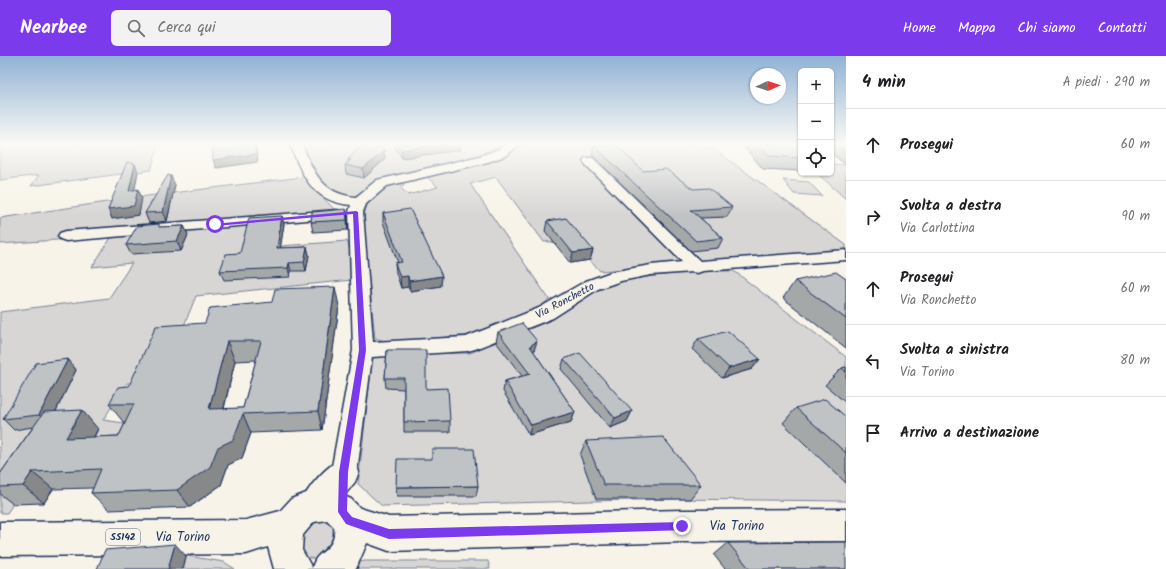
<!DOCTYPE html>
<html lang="it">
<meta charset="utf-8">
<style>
:root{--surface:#fff;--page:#f2f2f2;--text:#202124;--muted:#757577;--line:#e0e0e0;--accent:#7c3aed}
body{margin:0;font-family:Kalam,sans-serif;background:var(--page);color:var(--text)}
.controls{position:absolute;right:12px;top:12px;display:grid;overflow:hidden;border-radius:6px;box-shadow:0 1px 3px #0004}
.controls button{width:36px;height:36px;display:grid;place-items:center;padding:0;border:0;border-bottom:1px solid var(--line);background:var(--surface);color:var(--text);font:20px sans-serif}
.compass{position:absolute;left:750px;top:12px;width:36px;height:36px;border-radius:50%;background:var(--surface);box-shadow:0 1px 3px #0004;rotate:87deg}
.stop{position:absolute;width:12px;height:12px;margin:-9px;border:3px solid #7c3aed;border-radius:50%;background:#fff}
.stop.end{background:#7c3aed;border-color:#fff;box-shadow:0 1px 4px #0008}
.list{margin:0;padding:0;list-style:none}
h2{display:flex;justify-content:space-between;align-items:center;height:52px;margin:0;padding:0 16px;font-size:17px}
h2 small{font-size:13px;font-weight:400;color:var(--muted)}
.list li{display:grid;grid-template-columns:26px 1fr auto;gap:12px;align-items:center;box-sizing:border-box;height:72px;padding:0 16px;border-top:1px solid var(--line)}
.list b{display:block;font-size:15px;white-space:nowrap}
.list p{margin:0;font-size:13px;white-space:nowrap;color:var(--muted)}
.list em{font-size:13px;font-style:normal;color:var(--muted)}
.icon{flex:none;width:22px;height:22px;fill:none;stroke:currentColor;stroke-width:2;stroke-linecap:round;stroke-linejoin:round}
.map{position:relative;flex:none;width:846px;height:513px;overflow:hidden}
header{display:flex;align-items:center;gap:24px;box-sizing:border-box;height:56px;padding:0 20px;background:var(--accent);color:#fff}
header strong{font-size:19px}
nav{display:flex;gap:22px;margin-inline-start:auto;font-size:14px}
.search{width:280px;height:36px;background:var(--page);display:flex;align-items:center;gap:10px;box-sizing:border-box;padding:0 14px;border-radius:6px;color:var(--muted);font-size:15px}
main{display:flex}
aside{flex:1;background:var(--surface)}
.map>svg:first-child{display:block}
.green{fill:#d7d6d4;stroke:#798299}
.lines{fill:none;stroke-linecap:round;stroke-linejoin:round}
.minor-casing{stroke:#1b2f5e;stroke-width:3}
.tertiary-casing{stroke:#1b2f5e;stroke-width:3}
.primary-casing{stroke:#1b2f5e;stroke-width:3}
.minor{fill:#f7f3e8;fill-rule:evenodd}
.tertiary{fill:#f7f3e8;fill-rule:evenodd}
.primary{fill:#f7f3e8;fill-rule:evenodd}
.wall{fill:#a5a8a9;stroke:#1b2f5e;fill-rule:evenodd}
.shaded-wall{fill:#86888a;stroke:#1b2f5e}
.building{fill:#c0c3c5;stroke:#1b2f5e;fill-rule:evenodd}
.route{fill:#7c3aed}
.labels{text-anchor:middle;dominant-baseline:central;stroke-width:3.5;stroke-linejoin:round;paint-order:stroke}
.shield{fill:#f7f3e8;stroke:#5d6a87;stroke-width:1}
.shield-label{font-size:10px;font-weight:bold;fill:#1b2f5e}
.street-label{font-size:11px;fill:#1b2f5e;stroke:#f7f3e8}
.near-street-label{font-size:13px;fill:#1b2f5e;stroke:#f7f3e8}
</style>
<header>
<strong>Nearbee</strong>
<div class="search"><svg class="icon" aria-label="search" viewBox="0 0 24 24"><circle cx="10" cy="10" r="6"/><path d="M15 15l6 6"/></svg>Cerca qui</div>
<nav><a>Home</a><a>Mappa</a><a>Chi siamo</a><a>Contatti</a></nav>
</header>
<main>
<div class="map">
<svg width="846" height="513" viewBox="0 0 846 513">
<rect width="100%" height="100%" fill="#f7f3e8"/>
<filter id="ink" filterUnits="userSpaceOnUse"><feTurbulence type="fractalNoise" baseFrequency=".025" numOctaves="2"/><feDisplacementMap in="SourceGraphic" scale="8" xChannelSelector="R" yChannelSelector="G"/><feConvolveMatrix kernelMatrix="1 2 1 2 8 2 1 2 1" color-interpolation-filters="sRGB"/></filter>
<g filter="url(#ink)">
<!-- green -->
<g class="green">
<polygon points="0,88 170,88 156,92 157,94 151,114 31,130 39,119 0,124"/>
<polygon points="300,88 507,88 453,108 381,126 353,141 348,142 318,128"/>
<path d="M 523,88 L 700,88 L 702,91 L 711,91 L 846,189 L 846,194 L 600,215 C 589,202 561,183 544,186 L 496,121 L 470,128 L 549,243 L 535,256 L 471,279 L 388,286 L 375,282 L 363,163 C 370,135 375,136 401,126 L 404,129 L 400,131 L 408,139 L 438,131 L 426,120 C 460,113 494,106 523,88 Z"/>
<polygon points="831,108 846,109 846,143 817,117 831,117"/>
<polygon points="303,121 336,155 252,168 254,192 347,185 352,200 352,224 196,240 181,277 151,327 127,327 103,364 124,367 148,367 134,398 62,374 13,448 7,457 0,457 0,256 109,242 132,207 92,211 112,180 0,188 0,162 147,140"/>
<polygon points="783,124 809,126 822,140 794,138"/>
<polygon points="702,215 734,215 846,301 846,445 675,443 382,450 358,428 373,298 470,297 551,264 602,231 626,223"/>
<polygon points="332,463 340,479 317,504 304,500 299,494 302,473 307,467"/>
<polygon points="187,500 224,506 235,513 183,513"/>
<polygon points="364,505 488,505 490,513 341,513"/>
</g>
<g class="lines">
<defs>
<g id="minor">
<path d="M 290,88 L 302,88 C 313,116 322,138 356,141 L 377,124 L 480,100 L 499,93 L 506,88 L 520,88 L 507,99 L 488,106 L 387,130 L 366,148 L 363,156 L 373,286 L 466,281 L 539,252 L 586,225 L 611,216 L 651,209 L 682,206 L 585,108 L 583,105 L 585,102 L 593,102 L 700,205 L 846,194 L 846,204 L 703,215 L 697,217 L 692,216 L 651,219 L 621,225 L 598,233 L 553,262 L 475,293 L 468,295 L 372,301 L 357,416 L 353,425 L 344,428 L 335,425 L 331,416 L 353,294 L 349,156 L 351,149 C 313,146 302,120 290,88 Z"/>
<polygon points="337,154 342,155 344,158 342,161 66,185 60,183 58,180 60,177 66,175"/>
</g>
<path id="tertiary" d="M 344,402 L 355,406 L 359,416 L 355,426 L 327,460 L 316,465 L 305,460 L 300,449 C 308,431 326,409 344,402 Z"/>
<path id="primary" d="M 327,433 L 351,443 L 360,452 L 389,461 L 682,454 L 846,453 L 846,485 L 682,486 L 389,495 L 367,487 L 356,513 L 274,513 L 268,491 L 246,498 L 0,500 L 0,466 L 246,464 L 280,455 L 291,443 L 314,434 ZM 327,464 L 334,471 C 336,487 328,491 318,500 C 315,503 313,508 312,512 L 302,494 L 303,479 L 314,466 Z"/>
</defs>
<!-- minor casing -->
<use href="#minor" class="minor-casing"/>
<!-- tertiary casing -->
<use href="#tertiary" class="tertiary-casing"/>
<!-- primary casing -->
<use href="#primary" class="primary-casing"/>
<!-- minor -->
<use href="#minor" class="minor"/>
<!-- tertiary -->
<use href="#tertiary" class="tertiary"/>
<!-- primary -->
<use href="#primary" class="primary"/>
</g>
<!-- wall -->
<g class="wall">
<polygon points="392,88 461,88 460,94 402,102"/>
<polygon points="744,88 795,88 801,94 801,115 763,113 743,90"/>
<polygon points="831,88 846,88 846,109 845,108 831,97"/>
<polygon points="594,90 643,115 693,133 732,151 727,161 700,162 723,182 718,192 691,195 592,99"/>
<polygon points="348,103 385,103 364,122 346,118 345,109 348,106"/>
<polygon points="175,129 167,165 149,167 145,157"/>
<polygon points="383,157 441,230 410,235 408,231 401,232 396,217 395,207 398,207 383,166"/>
<polygon points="348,163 348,174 313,176 311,166"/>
<polygon points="547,165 593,194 590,204 570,207 545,175"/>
<polygon points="284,168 280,192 307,191 309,199 306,215 291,215 290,221 224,224 220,215 240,197"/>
<polygon points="184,170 188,179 181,195 131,198 126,189 161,171"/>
<polygon points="846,223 846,292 783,242 795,225"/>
<path d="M 339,250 L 322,374 L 251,377 L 242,402 L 228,409 L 221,429 L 190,451 L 109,454 L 91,437 L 93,432 L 53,433 L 44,447 L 13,448 L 0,438 L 0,418 L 33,371 L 14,374 L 3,363 L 68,303 L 76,314 L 56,355 L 98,373 L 94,381 L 119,380 L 125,367 L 124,367 L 109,348 L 129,330 L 205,267 ZM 256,304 L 243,352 L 224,353 L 235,305 Z"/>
<polygon points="498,276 534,295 534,296 575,356 571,366 529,379 503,335 505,325 522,320 496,286"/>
<polygon points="698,283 760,303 752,313 722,322 692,293"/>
<polygon points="387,294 426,333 450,365 450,376 404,376 404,333 386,332 385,322"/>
<polygon points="564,303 632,355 627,365 610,372 561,313"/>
<polygon points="846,311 846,347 825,329 842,312"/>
<polygon points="796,352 846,361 846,427 783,367"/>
<polygon points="586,385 701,429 690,443 596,443 580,399"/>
<polygon points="478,430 476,440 397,440 396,431"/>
<polygon points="728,487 846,513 725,513 714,499"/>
</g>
<!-- shaded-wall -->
<g class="shaded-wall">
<polygon points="255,88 258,106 216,112 213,104"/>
<polygon points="441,88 461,88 460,94 402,102 402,94"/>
<polygon points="384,95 385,103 364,122 363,113"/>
<polygon points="135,108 138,116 133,143 129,135"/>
<polygon points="171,120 175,129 167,165 163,156"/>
<polygon points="138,133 142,142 139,159 112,163 108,153"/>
<polygon points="346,153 348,163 348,174 347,164"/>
<polygon points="282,160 284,168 279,201 277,192"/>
<polygon points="184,170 188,179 181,195 177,185"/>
<polygon points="307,191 309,199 306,215 304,206"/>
<polygon points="593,194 590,204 570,207 573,197"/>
<polygon points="289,207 291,215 290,221 288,212"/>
<polygon points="408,220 408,231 401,232 400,221"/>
<polygon points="442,220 441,230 410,235 409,225"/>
<polygon points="335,231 339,250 322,374 318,355"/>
<polygon points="227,285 235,305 219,372 209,353"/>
<polygon points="537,285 534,295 527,300 530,290"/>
<polygon points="68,303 76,314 49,369 39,359"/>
<polygon points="760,303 752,313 722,322 729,312"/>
<polygon points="82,354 98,373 83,400 66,382"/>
<polygon points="632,355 627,365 610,372 615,362"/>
<polygon points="575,356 571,366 529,379 531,369"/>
<polygon points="243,358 251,377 242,402 228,409 221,429 190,451 177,434 218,391"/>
<polygon points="32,416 53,433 44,447 23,430"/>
<polygon points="175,488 186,500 183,513 168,513"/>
</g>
<!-- building -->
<g class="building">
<polygon points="212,88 254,88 256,98 213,104"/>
<polygon points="365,88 381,88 384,95 363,113 345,109 351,104 348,103"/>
<polygon points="397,88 441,88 402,94"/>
<polygon points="759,88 795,88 801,94 801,102 770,100"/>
<polygon points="836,88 846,88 846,96"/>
<polygon points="616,89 643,115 666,113 693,133 709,132 732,151 691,154 723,182 696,185 594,90"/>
<polygon points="127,106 135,108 129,135 138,133 134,150 108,153"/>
<polygon points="168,119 171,120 163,156 145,157"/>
<polygon points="346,153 347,164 311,166 312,156"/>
<polygon points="410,153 442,220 409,225 408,220 400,221 395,207 402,206 383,157"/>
<polygon points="282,160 277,192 307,191 304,206 289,207 288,212 220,215 226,198 240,197 249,162"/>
<polygon points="566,162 593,194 573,197 547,165"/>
<polygon points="159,168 159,171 184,170 177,185 126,189 137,170"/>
<polygon points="836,216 846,223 846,263 795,225"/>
<path d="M 335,231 L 318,355 L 243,358 L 233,384 L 218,391 L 210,411 L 177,434 L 91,437 L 101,413 L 32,416 L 23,430 L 0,431 L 0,418 L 44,356 L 82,354 L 66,382 L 119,380 L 134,348 L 109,348 L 118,331 L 129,330 L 156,270 L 205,267 L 210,252 L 272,246 L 275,233 ZM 227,285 L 261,285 L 243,352 L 209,353 Z"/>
<polygon points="522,267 537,285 530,290 575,356 531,369 505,325 530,318 498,276"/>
<polygon points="728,275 760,303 729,312 698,283"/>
<polygon points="387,294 426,294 426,333 448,332 450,365 404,366 404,322 385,322"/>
<polygon points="580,297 632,355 615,362 564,303"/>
<polygon points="68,303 39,359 3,363 36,307"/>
<polygon points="846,311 846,316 842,312"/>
<polygon points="825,343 846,361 846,397 796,352"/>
<polygon points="663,381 701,429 604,429 586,385"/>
<polygon points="432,393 474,393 478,430 396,431 397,403 432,403"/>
<polygon points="846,486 846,513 750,513 728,487"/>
<polygon points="175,488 168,513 97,513 105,494"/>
</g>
</g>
<!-- sky -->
<linearGradient id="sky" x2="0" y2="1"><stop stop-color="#90b2d5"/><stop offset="0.55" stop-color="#fbfaf5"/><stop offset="1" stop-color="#fbfaf5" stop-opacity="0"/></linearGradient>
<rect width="846" height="160" fill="url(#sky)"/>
<!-- route -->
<polygon class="route" points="356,155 358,156 366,294 348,416 347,455 352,461 389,473 682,466 686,467 687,470 686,474 389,483 346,468 338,456 339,416 359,294 353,158 215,170 213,168"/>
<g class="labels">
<!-- shield labels -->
<rect class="shield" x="106" y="473" width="34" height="16" rx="3"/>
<g class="shield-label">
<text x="123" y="481">SS142</text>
</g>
<!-- street labels -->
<g class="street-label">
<text transform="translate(565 245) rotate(-28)">Via Ronchetto</text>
</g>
<!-- near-street labels -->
<g class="near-street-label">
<text x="737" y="470">Via Torino</text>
<text x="183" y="481">Via Torino</text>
</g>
</g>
</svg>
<div class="controls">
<button>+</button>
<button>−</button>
<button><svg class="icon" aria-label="locate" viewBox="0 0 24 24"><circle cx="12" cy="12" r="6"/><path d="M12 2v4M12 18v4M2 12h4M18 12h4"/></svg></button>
</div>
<svg class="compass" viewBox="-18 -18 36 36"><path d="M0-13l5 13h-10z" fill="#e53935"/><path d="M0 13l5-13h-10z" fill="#757577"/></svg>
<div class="stop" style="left:215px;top:168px"></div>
<div class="stop end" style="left:682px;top:470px"></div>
</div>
<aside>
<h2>4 min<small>A piedi · 290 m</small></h2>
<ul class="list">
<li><svg class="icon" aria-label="ahead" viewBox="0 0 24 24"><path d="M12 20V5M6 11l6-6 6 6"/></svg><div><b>Prosegui</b></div><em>60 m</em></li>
<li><svg class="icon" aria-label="right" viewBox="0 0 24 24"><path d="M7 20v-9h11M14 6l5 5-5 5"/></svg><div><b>Svolta a destra</b><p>Via Carlottina</p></div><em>90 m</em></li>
<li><svg class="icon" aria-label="ahead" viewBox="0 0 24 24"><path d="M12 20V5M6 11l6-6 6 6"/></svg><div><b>Prosegui</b><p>Via Ronchetto</p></div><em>60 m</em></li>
<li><svg class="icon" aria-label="left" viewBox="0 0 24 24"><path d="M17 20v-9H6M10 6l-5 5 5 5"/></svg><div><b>Svolta a sinistra</b><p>Via Torino</p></div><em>80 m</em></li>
<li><svg class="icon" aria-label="arrive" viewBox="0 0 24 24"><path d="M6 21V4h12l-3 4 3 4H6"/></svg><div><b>Arrivo a destinazione</b></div></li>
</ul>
</aside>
</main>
